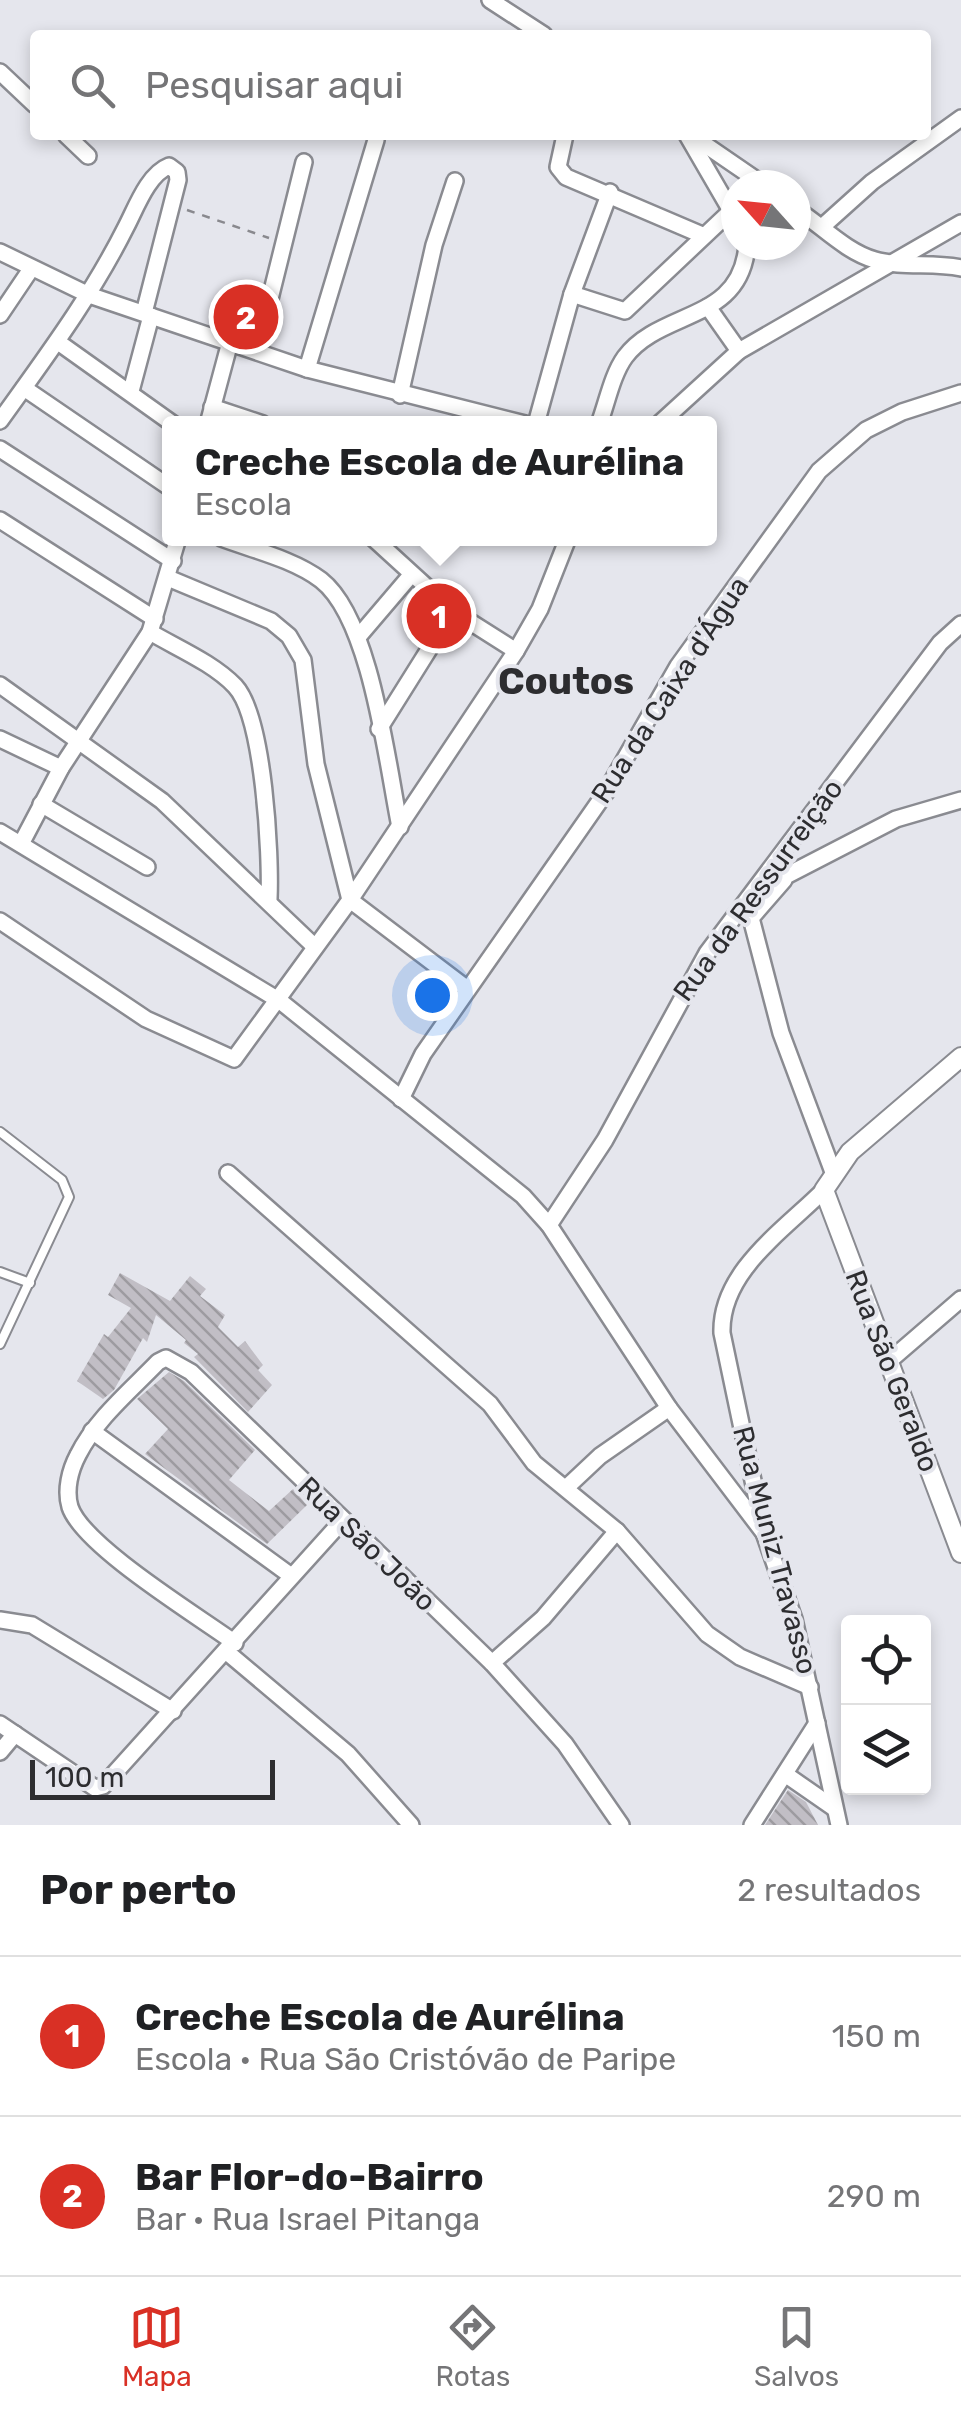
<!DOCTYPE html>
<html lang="pt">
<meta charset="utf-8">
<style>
:root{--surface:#fff;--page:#f6f6f6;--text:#202124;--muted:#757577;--line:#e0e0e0;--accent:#d93025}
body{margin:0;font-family:Rubik,sans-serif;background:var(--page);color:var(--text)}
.controls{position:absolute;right:30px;bottom:30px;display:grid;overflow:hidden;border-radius:10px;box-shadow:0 5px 15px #0003}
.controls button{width:90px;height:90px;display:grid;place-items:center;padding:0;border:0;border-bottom:2px solid var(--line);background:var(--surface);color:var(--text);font:50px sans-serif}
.compass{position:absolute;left:721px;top:170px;width:90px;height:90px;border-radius:50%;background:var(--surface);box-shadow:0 5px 15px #0003;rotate:297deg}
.scale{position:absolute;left:30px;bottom:25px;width:245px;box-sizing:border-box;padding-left:10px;border:5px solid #2d2d30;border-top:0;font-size:28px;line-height:35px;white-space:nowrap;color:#2d2d30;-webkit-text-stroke:8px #e5e6ed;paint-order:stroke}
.you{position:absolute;left:432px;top:995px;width:35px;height:35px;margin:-25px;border:8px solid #fff;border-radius:50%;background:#1a73e8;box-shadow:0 0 0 15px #1a73e833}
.badge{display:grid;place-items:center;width:65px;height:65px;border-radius:50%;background:var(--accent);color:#fff;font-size:32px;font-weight:700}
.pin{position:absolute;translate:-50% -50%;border:5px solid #fff;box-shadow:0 2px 10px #0006}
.popup{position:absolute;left:162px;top:416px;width:555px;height:130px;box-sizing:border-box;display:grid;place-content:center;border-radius:10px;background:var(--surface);filter:drop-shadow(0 2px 8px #0005);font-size:32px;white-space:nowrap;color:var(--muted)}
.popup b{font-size:38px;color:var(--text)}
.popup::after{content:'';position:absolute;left:50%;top:100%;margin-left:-20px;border:20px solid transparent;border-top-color:var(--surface)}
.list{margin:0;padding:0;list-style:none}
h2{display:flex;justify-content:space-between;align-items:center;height:130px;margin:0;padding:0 40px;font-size:42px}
h2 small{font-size:32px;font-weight:400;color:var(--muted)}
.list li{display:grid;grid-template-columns:65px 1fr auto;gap:30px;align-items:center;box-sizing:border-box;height:160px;padding:0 40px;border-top:2px solid var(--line)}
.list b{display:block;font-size:38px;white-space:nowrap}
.list p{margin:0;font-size:32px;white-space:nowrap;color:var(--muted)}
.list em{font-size:32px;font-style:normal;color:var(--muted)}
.icon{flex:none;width:55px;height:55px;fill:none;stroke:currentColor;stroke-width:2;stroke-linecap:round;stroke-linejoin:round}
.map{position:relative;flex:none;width:961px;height:1825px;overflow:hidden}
.search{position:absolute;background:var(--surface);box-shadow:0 5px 15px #0003;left:30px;right:30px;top:30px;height:110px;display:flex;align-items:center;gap:25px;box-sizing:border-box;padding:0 35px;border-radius:10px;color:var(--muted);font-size:38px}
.sheet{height:450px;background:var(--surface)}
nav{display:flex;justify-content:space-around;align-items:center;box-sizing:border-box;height:140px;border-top:2px solid var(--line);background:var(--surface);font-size:28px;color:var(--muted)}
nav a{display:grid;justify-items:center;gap:5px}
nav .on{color:var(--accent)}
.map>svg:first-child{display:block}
.building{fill:url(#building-back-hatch)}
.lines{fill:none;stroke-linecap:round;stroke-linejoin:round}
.service-casing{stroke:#8a8b91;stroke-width:12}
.minor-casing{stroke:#8a8b91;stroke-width:20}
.tertiary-casing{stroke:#8a8b91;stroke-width:22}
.path{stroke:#89898e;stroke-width:2.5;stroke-dasharray:8 8;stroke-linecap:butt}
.service{stroke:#fff;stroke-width:8}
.minor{stroke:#fff;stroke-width:15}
.tertiary{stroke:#fff;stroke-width:18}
.labels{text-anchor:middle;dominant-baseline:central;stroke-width:8;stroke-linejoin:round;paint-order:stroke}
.street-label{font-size:28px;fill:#2d2d30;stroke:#e5e6ed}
.district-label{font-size:38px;font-weight:bold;fill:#2d2d30;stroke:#e5e6ed}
</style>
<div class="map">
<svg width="961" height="1825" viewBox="0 0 961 1825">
<defs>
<pattern id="building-back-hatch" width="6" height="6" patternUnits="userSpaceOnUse" patternTransform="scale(2.5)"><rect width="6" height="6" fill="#c1bec5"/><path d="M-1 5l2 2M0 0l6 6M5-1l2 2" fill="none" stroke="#9d9ba0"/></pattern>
</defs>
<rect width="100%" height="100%" fill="#e5e6ed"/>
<!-- building -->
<g class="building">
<polygon points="120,1273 170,1301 190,1276 206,1289 200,1296 225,1315 218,1327 238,1347 245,1341 263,1365 258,1370 272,1385 248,1412 194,1357 198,1354 184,1343 186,1340 156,1315 147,1342 143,1338 114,1390 103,1399 77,1381 104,1334 108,1337 131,1308 108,1295"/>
<polygon points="169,1372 184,1381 255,1450 229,1480 269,1511 293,1489 307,1505 267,1544 145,1454 168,1429 137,1399"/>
<polygon points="788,1790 806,1802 818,1825 765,1825"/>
</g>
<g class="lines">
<defs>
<g id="service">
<polyline points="0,1132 62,1180 69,1197 0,1344"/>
<polyline points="0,1272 30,1283"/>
</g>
<g id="minor">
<polyline points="490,0 544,35"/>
<polyline points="0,72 35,105"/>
<polyline points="66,135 88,156"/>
<polyline points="565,135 558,167 566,177 702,235"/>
<polyline points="687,135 734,216"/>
<polyline points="691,135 764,185"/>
<path d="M 796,209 C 821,225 846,252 875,260 C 902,268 932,262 961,268"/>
<polyline points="823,226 872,182 961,118"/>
<polyline points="0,252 89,295 307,369 525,424"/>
<polyline points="572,294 625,311 732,210"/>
<polyline points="708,307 739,351"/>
<polyline points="0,315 31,269"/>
<polyline points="58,342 173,424"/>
<polyline points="257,351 304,162"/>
<polyline points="307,369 376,140"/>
<polyline points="24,388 169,487"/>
<polyline points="131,391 151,316"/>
<polyline points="400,395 434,245 455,181"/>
<polyline points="212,407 263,424"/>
<path d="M 0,421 C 45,358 91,297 126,227 C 136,208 148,174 169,166 L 177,172 L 178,180 L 144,313"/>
<polyline points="208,424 230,342"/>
<polyline points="536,424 572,294 610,192"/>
<path d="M 599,424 C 607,403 612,375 625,357 C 661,309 741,323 747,245"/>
<polyline points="659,424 739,351 961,223"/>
<polyline points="0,449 173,561"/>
<polyline points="0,520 155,619"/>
<path d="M 221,538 C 253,550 293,559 321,580 C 371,619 387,763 400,827"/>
<polyline points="373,538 453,611 516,651"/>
<polyline points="168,578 271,621 289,636 303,660 316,764 350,900 466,988"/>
<path d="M 150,632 C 177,648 213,663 235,686 C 264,717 271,855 269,899"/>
<polyline points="359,636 411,575"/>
<polyline points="0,685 162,801 314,946"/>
<polyline points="379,729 453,611"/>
<polyline points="0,739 61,768"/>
<polyline points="41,804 147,867"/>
<polyline points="0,832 280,1001 523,1196 549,1225 669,1408 764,1533"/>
<polyline points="21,844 61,768 150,632 178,538"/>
<polyline points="784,880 751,918 781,1033 833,1172"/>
<polyline points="776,881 896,819 961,800"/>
<polyline points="0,921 146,1019 234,1059 350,900 516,651 540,609 568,538"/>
<polyline points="401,1099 423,1054 606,792 678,666 819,471 866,430 902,412 961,393"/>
<polyline points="228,1173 490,1404 534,1463 617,1531 707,1634 740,1657 810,1687"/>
<path d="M 824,1190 C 784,1230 720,1272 722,1333 L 764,1533 L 794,1619 L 839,1825"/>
<polyline points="549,1225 605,1140 707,953 940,643 961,624"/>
<polyline points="888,1362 961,1299"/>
<polyline points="92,1431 290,1575"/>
<polyline points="567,1487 600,1456 669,1408"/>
<polyline points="0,1620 32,1625 173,1711"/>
<path d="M 235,1643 C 198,1616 83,1546 70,1507 C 65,1490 70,1470 78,1455 C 96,1419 130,1391 158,1362 L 166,1358 L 191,1372 L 492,1663 L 565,1744 L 621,1825"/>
<polyline points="228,1653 348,1754 411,1825"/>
<polyline points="492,1663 543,1618 617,1531"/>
<polyline points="0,1724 95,1788 103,1786 343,1520"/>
<polyline points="0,1752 15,1734"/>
<polyline points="785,1774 834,1808"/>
<polyline points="752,1825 817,1723"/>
</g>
<polyline id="tertiary" points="961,1057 850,1152 824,1190 961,1553"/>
</defs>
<!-- service casing -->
<use href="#service" class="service-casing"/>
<!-- minor casing -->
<use href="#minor" class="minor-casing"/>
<!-- tertiary casing -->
<use href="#tertiary" class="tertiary-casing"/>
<!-- path -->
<polyline class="path" points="187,210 269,238"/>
<!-- service -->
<use href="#service" class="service"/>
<!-- minor -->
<use href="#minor" class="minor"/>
<!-- tertiary -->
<use href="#tertiary" class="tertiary"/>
</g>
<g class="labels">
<!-- street labels -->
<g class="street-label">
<text transform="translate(670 690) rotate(-57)">Rua da Caixa d'Água</text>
<text transform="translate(758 890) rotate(-54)">Rua da Ressurreição</text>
<text transform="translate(892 1371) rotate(69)">Rua São Geraldo</text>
<text transform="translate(367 1544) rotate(44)">Rua São João</text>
<text transform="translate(775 1550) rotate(75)">Rua Muniz Travasso</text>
</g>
<!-- district labels -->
<g class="district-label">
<text x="566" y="681">Coutos</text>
</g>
</g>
</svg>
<div class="controls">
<button><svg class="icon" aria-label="locate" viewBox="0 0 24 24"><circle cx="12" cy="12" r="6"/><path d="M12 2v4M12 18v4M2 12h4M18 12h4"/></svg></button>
<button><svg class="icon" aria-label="layers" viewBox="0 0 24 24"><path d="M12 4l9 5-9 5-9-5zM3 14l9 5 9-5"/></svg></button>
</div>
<svg class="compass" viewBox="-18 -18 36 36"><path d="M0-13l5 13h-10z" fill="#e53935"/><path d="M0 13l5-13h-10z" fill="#757577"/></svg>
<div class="scale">100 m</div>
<div class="you"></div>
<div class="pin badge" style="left:439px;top:616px">1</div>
<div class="popup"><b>Creche Escola de Aurélina</b>Escola</div>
<div class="pin badge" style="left:246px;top:317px">2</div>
<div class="search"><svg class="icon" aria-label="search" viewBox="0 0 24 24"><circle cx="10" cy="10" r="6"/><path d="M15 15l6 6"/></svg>Pesquisar aqui</div>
</div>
<section class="sheet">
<h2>Por perto<small>2 resultados</small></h2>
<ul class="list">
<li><span class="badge">1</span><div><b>Creche Escola de Aurélina</b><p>Escola · Rua São Cristóvão de Paripe</p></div><em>150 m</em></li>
<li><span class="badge">2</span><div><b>Bar Flor-do-Bairro</b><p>Bar · Rua Israel Pitanga</p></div><em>290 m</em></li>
</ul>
</section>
<nav>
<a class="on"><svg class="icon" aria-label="map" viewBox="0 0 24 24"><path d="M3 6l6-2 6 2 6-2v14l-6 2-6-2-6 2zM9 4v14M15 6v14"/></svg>Mapa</a>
<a><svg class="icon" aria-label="directions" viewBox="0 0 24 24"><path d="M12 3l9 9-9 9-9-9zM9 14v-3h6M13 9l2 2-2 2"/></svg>Rotas</a>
<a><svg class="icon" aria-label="saved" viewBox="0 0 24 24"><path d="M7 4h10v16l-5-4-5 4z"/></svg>Salvos</a>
</nav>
